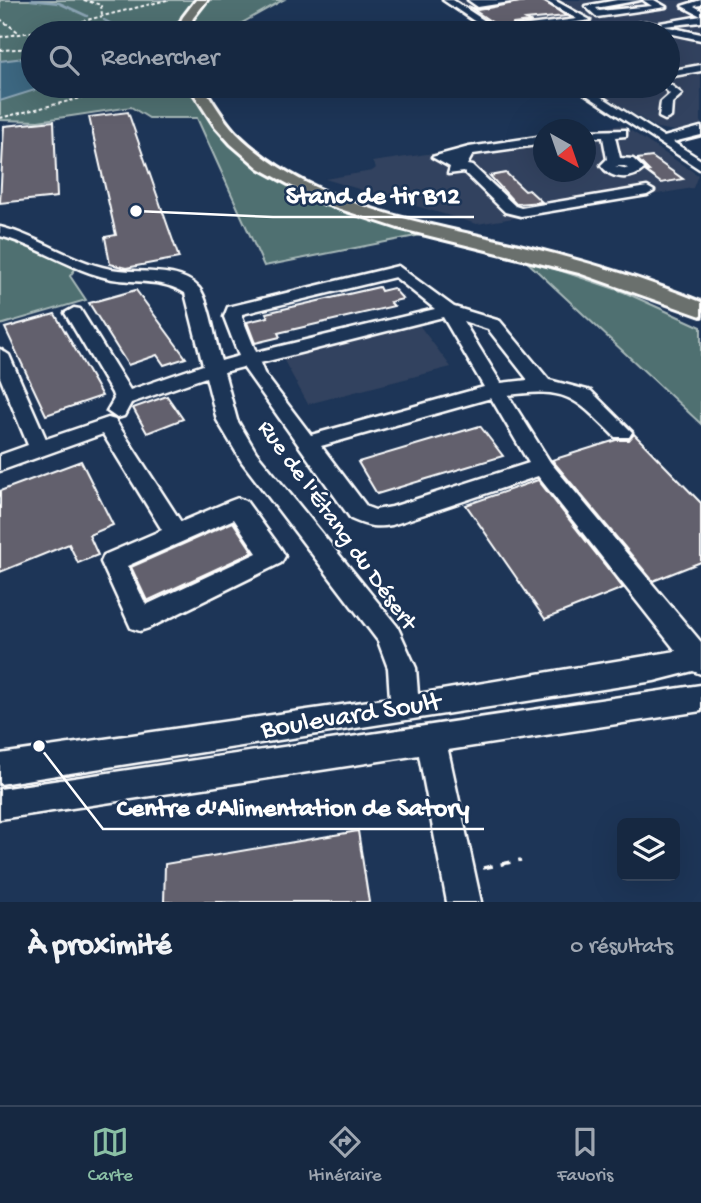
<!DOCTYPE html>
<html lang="fr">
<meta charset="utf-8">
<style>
:root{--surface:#162841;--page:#23344c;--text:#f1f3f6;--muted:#9ea6b1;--line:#35445a;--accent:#8abfa5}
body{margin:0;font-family:"Gochi Hand",sans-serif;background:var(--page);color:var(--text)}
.controls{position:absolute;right:21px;bottom:21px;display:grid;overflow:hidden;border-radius:10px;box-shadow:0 7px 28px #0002}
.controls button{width:63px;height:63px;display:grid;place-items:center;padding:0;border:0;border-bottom:2px solid var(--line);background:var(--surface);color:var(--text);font:35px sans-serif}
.compass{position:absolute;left:533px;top:119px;width:63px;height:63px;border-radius:50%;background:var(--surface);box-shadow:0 7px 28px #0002;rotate:140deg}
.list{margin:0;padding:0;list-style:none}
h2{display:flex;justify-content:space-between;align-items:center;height:91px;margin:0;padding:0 28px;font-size:30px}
h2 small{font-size:23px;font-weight:400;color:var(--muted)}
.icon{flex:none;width:38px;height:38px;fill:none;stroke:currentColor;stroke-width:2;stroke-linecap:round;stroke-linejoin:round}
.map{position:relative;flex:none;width:701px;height:902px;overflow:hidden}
.search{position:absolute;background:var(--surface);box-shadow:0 7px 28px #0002;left:21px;right:21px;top:21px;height:77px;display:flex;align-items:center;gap:18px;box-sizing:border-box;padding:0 24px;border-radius:38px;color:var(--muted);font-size:26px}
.sheet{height:203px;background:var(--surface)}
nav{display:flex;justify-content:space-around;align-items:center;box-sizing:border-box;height:98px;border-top:2px solid var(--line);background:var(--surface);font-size:19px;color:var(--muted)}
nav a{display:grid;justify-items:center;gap:4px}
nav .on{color:var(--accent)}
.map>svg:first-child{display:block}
.built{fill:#32425e}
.green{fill:#4f7071;stroke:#a7b8b8;stroke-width:2}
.water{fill:#3d6882;stroke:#8ba4b4;stroke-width:2}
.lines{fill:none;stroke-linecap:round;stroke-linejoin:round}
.stream{stroke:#8ba4b4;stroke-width:2.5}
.building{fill:#62616d;stroke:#fff;stroke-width:2}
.minor-casing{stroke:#fff;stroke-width:5}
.major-casing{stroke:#fff;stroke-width:6}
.path-far1{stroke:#fff;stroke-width:2;stroke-dasharray:3.5 2.5;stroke-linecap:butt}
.path{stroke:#fff;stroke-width:3.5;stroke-dasharray:10 8;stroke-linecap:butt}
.minor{fill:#1d3557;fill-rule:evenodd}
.major{fill:#6b706d;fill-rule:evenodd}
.labels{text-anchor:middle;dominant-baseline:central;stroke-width:5;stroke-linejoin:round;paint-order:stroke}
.street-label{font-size:24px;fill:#fff;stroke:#1d3557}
.near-street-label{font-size:28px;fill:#fff;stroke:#1d3557}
.leader{fill:none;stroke:#fff;stroke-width:2.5}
.callout-dot{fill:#fff;stroke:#1d3557;stroke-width:2.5}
.callout-label{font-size:26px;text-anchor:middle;font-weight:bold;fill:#fff;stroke:#1d3557;stroke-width:5;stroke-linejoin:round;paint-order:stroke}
</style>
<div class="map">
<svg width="701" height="902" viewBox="0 0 701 902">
<rect width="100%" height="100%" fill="#1d3557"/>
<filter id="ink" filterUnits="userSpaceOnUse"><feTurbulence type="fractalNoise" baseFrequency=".0143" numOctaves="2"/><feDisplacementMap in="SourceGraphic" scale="14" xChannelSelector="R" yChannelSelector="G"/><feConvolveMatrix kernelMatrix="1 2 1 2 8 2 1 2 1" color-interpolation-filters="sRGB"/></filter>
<g filter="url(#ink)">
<!-- built -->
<g class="built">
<polygon points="449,0 701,0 701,124 676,131 657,128 588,86 668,86 668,33 503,33"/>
<polygon points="622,125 698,175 693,188 477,224 325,179 372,171 376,168 372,162 543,137 544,172 586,172 586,130"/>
<polygon points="419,325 451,367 308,404 282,357"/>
</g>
<!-- green -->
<g class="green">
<polygon points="0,0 283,0 224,33 33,33 33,86 191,86 195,98 239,153 306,194 426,234 264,266 197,118 149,118 131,107 38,121 0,120"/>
<polygon points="0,236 42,250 75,269 70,276 86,300 0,325"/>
<polygon points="523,258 624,292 701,327 701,424"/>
</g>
<!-- water -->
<polygon class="water" points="33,57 33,86 113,86 38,89 0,101 0,61"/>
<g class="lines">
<!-- stream -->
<g class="stream">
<polyline points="31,0 59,3 87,16"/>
<polyline points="104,20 129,33"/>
</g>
</g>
<!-- building -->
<g class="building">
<polygon points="529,0 542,0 566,16 526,20 530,22 513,24 508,33 468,6 478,10"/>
<polygon points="128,112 179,258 126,268 110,264 105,237 116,235 89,117"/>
<polygon points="54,121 57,197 0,203 4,126"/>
<polygon points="652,157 683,179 661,183 645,171 649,171 637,159"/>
<polygon points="506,173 525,191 529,190 542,202 516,204 490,176"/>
<polygon points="379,287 381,291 393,288 403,299 390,302 394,306 278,333 280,337 255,343 247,322 268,317 266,313"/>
<polygon points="136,290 186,358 164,365 157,355 128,365 89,303"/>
<polygon points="55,314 102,396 46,415 5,328"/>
<polygon points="167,396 183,419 147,433 133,408"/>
<polygon points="480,426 503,456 377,494 358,462"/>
<polygon points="634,434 701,503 701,562 653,581 552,460 616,440 629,440"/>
<polygon points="81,461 113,525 89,535 98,555 78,563 69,544 0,572 0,491"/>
<polygon points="538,480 623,588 545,619 466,505"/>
<polygon points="233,522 253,552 147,601 131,567"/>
<polygon points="358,831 369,902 164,902 165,864"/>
</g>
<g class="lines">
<defs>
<g id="minor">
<polygon points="443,0 453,0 503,33 492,33"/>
<polygon points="468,0 523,0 478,7"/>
<polygon points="544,0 554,0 590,20 510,32 513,27 577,19"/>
<polygon points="617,0 641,0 596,8 599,11 652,6 643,0 654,0 666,7 597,17 585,6"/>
<polygon points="701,0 701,5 694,6 701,10 701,16 682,6"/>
<polygon points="701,16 701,22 664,26 660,23"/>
<polygon points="645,22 701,34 701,40 645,28 615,31 610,28"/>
<polygon points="701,65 701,71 668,77 668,71"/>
<polygon points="668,83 682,94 672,103 671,117 665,120 659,117 661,102 670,94 662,86 668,86"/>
<polygon points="573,86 585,86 664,137 701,127 701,135 673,142 701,160 701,170"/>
<path d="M 626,130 L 626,136 L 615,137 L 620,158 L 633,159 L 644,169 C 631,181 611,180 601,165 L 607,159 L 603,137 L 586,137 L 586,131 ZM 615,166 L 625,166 L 628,169 Z"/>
<polygon points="544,136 544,144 473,154 467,165 473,166 515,206 521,208 647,187 654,191 647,195 521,216 505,212 464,172 448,174 450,167 432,157 469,147"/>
<path d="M 0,227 C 38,236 72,262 111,269 C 137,274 180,266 199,288 C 209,299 216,345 221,361 L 239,356 L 224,317 L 228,307 L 398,266 L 454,307 L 500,321 L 549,380 L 591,391 L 632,432 L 629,437 L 615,437 C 575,397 567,387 508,395 L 550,462 L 701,642 L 701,674 L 693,671 L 654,681 L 0,784 L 0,754 L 390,698 L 388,668 L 378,641 L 242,462 L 217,420 L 206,377 L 131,403 L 124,416 L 117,418 L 107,411 L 114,399 L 112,393 L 65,313 L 74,308 L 80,309 L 130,390 L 203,365 L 185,293 C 162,279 138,283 112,279 C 72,271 39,246 0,236 ZM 395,277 L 435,309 L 256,352 L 242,317 L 242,314 ZM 443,317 L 484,387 L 311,435 L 264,373 L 260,363 ZM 463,321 L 488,329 L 528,380 L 501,383 ZM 243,367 L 351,519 C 367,526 375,528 392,525 L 538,476 L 676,651 L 418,694 L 416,668 L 397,626 L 256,452 L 237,420 L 224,372 ZM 491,398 L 529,463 L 392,507 L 375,510 L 367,507 L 321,446 Z"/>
<path d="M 0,349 L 9,355 L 46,439 L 108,418 L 115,420 L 181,522 L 230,501 L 238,498 L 246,501 L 281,549 L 285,556 L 281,563 L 149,628 L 140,631 L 131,628 L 101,562 L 104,555 L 162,530 L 103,434 L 0,471 L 0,455 L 28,445 L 0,377 ZM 234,519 L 257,553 L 146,605 L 127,566 Z"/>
<polygon points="701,685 701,711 448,750 481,902 447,902 419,755 0,819 0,789"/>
</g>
<g id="major">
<polygon points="196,0 207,0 193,18 187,33 175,33 183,17"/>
<path d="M 189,86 L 203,86 C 213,102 223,119 236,133 C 311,207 422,222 519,245 C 581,260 642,278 701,302 L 701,316 L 579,273 L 398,228 L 325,204 L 259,168 L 231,144 L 214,125 Z"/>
</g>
</defs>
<!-- minor casing -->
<use href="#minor" class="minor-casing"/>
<!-- major casing -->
<use href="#major" class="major-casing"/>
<!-- path-far1 -->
<g class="path-far1">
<polyline points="84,0 101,5 102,15"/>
<polyline points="0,19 17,31 15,33"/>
<polyline points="0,37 51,29 167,0"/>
<polyline points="0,50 33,48"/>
<polyline points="0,118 130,86"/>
</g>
<!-- path -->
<polyline class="path" points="483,868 521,860"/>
<!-- minor -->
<use href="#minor" class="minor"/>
<!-- major -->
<use href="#major" class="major"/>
</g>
</g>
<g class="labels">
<!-- street labels -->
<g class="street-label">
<text transform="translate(336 526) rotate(54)">Rue de l'Étang du Désert</text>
</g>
<!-- near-street labels -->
<g class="near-street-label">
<text transform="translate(351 717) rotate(-9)">Boulevard Soult</text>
</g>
</g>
<!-- callouts -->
<path class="leader" d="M136 211L273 217H474M39 746L103 829H484"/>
<g class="callout-dot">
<circle cx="136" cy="211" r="7"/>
<circle cx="39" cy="746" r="7"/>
</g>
<g class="callout-label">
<text x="373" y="203">Stand de tir B12</text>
<text x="293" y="815">Centre d'Alimentation de Satory</text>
</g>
</svg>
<div class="controls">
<button><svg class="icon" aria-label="layers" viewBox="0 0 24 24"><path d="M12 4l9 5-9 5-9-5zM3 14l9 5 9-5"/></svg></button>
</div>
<svg class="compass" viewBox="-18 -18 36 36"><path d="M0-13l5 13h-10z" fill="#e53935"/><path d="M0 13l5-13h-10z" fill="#9ea6b1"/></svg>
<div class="search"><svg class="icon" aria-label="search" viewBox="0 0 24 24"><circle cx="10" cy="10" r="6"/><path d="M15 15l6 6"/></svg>Rechercher</div>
</div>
<section class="sheet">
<h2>À proximité<small>0 résultats</small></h2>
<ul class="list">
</ul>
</section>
<nav>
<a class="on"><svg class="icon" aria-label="map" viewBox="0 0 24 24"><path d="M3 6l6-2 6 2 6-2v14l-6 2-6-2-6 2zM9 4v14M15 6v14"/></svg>Carte</a>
<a><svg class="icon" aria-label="directions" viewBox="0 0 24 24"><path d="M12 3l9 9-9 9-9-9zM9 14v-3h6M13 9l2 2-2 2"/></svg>Itinéraire</a>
<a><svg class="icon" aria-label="saved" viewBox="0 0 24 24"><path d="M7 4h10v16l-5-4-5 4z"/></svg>Favoris</a>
</nav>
